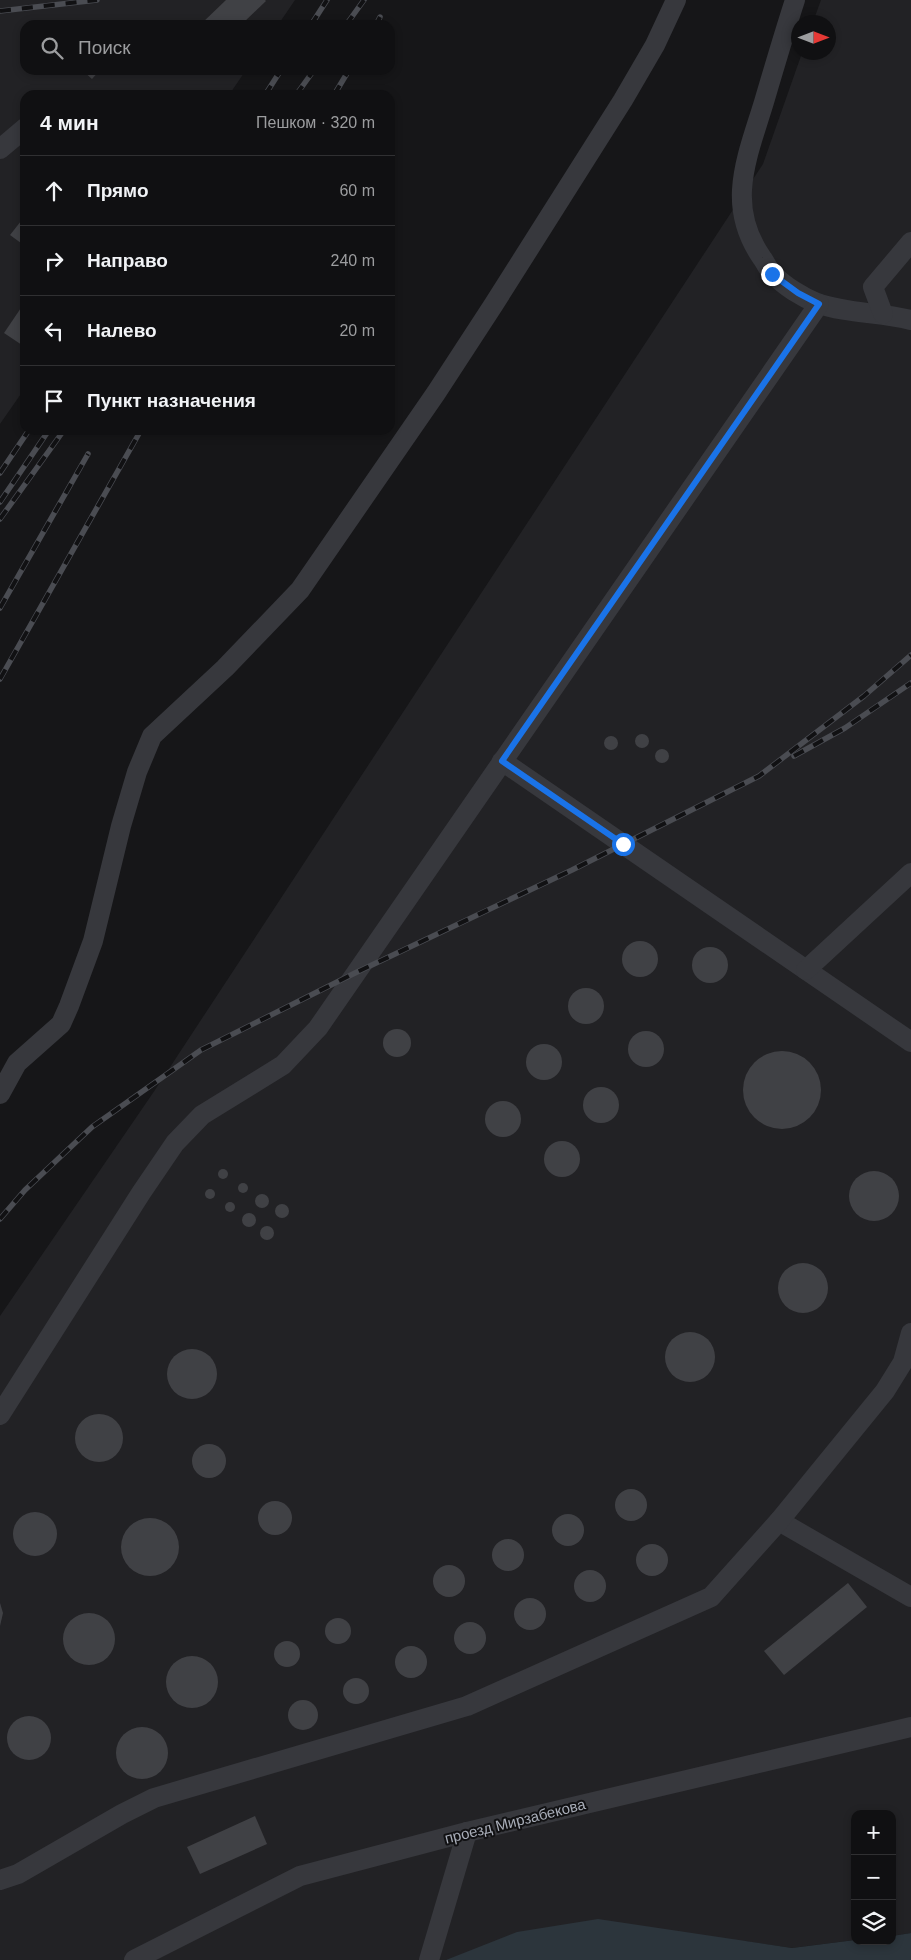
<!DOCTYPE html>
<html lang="ru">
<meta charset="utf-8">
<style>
:root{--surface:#101012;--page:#1e1e20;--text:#f1f3f6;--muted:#9c9d9f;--line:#303032}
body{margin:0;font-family:Helvetica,sans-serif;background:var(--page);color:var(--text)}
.controls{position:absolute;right:15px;bottom:15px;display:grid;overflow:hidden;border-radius:10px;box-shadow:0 2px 8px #0003}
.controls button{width:45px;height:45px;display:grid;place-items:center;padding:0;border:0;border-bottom:1px solid var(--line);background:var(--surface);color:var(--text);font:25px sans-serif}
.compass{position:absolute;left:791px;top:15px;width:45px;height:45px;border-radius:50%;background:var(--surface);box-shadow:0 2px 8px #0003;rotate:90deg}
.stop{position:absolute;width:15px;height:15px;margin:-11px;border:4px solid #1a73e8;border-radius:50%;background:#fff}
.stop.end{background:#1a73e8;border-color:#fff;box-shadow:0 1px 5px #0008}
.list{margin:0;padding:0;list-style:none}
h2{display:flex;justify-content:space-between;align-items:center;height:65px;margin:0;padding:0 20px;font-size:21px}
h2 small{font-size:16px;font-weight:400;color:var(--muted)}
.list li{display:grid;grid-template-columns:32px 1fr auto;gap:15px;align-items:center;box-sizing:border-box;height:70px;padding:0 20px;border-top:1px solid var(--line)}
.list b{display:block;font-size:19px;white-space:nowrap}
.list em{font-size:16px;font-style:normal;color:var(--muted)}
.icon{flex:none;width:28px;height:28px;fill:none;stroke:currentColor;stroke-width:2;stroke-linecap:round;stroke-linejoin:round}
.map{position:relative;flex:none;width:911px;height:1960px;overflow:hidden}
.search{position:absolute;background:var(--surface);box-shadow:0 2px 8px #0003;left:20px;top:20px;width:375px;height:55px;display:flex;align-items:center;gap:12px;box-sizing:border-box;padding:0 18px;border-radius:15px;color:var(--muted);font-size:19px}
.panel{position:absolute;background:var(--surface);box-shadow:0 2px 8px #0003;left:20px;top:90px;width:375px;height:345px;border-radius:15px}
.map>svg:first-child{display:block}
.built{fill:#222225}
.water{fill:#2c353c}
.building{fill:#404145}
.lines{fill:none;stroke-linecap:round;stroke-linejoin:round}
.minor{stroke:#37383d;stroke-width:20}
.rail-casing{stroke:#4a4c52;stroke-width:5.5}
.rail{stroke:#111113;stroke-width:4;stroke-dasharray:11;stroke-linecap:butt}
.route{stroke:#1a73e8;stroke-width:6}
.labels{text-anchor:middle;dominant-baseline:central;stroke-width:4;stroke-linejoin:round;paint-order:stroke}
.street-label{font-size:15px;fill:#a8adb8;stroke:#111113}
</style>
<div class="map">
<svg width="911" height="1960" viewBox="0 0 911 1960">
<rect width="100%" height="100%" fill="#161618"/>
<!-- built -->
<g class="built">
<polygon points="0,0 295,0 278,25 25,25 25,70 246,70 229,95 25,95 25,388 0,424"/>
<polygon points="821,0 911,0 911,1933 892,1936 892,1814 855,1814 855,1940 792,1948 744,1941 446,1960 0,1960 0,1316 155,1090 763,164 802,53 828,52 828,22 813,22"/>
</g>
<!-- water -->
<polygon class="water" points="598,1919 792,1948 855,1940 892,1941 892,1936 911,1933 911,1960 446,1960 517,1932"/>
<!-- building -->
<g class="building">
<polygon points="226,0 265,0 266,1 241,25 200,25"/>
<polygon points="82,70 100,70 92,79"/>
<polygon points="25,216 25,246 10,235"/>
<polygon points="25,302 25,347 4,333"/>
<circle cx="642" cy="741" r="7"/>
<circle cx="611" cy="743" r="7"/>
<circle cx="662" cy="756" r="7"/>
<circle cx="640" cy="959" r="18"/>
<circle cx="710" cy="965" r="18"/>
<circle cx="586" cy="1006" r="18"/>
<circle cx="397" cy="1043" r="14"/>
<circle cx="646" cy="1049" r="18"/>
<circle cx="544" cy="1062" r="18"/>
<circle cx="782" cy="1090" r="39"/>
<circle cx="601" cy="1105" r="18"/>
<circle cx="503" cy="1119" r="18"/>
<circle cx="562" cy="1159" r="18"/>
<circle cx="223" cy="1174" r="5"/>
<circle cx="874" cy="1196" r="25"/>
<circle cx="243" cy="1188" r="5"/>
<circle cx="210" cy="1194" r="5"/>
<circle cx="262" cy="1201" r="7"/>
<circle cx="230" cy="1207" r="5"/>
<circle cx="282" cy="1211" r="7"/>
<circle cx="249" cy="1220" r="7"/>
<circle cx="267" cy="1233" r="7"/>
<circle cx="803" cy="1288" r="25"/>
<circle cx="690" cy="1357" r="25"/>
<circle cx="192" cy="1374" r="25"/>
<circle cx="99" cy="1438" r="24"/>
<circle cx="209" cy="1461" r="17"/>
<circle cx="631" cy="1505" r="16"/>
<circle cx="275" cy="1518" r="17"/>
<circle cx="35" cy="1534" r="22"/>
<circle cx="568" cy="1530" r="16"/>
<circle cx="150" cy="1547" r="29"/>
<circle cx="508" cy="1555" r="16"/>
<circle cx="652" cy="1560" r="16"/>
<circle cx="449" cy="1581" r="16"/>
<circle cx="590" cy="1586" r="16"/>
<polygon points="848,1583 867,1607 784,1675 764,1651"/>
<circle cx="530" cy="1614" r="16"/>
<polygon points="0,1603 3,1613 0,1626"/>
<circle cx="89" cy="1639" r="26"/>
<circle cx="338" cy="1631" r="13"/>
<circle cx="470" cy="1638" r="16"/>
<circle cx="287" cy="1654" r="13"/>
<circle cx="411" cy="1662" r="16"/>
<circle cx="192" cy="1682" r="26"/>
<circle cx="356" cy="1691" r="13"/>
<circle cx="303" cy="1715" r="15"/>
<circle cx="29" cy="1738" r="22"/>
<circle cx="142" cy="1753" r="26"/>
<polygon points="255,1816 267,1844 200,1874 187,1847"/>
</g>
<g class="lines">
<!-- minor -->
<g class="minor">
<path d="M 795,0 C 784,34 774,68 764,102 C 747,158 725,205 762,258 C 766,263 768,270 773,274 C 784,286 802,297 817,303 C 847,314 881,312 911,320"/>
<polyline points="0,149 25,128"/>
<polyline points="883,314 873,287 911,242"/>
<polyline points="502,761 911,1042"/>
<polyline points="806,970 911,873"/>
<polyline points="0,1094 17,1063 61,1024 69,1006 93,941 121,826 137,772 152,736 225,668 300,590 436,393 494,304 623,100 655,45 676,0"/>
<polyline points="0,1415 141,1193 175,1143 202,1115 283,1065 318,1028 819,304"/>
<polyline points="779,1521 911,1597"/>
<polyline points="0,1880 18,1874 122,1814 154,1798 467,1706 711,1597 779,1521 885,1391 903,1362 911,1333"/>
<polyline points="134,1960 300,1876 467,1832 911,1727"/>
<polyline points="429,1960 467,1832"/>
</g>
<defs>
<g id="rail">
<polyline points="0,11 97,0"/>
<polyline points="311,25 327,0"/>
<polyline points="346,25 364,0"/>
<polyline points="376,25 380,17"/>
<polyline points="265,95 281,70"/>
<polyline points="296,95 314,70"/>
<polyline points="334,95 349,70"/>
<polyline points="0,473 29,430"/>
<polyline points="0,502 49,430"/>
<polyline points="0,519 64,430"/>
<polyline points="0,608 88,454"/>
<polyline points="0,679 141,430"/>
<polyline points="794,756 845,728 911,683"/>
<polyline points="0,1219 25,1190 92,1127 201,1050 355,973 572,870 759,776 864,696 911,655"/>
</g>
</defs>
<!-- rail casing -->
<use href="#rail" class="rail-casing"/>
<!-- rail -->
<use href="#rail" class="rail"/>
</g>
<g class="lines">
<!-- route -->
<polyline class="route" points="623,844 502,761 819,304 798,293 772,274"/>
</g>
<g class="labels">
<!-- street labels -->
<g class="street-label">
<text transform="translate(515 1821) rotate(-14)">проезд Мирзабекова</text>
</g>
</g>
</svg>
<div class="controls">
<button>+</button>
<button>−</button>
<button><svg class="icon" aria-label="layers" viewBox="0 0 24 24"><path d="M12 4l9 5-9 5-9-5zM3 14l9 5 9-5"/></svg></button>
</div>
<svg class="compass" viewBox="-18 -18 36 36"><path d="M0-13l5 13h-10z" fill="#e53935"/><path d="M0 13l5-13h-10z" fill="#9c9d9f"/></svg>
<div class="stop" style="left:623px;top:844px"></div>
<div class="stop end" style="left:772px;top:274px"></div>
<div class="search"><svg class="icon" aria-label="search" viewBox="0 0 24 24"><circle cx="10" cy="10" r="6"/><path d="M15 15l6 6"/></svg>Поиск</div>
<section class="panel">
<h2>4 мин<small>Пешком · 320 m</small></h2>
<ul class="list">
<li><svg class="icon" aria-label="ahead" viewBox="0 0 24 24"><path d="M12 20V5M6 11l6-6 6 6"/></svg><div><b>Прямо</b></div><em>60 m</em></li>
<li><svg class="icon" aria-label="right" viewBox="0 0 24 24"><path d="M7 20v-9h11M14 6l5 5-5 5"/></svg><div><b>Направо</b></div><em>240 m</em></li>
<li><svg class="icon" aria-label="left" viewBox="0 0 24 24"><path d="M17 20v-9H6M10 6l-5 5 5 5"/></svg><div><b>Налево</b></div><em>20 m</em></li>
<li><svg class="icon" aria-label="arrive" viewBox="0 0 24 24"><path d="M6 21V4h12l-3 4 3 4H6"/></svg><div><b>Пункт назначения</b></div></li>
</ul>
</section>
</div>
